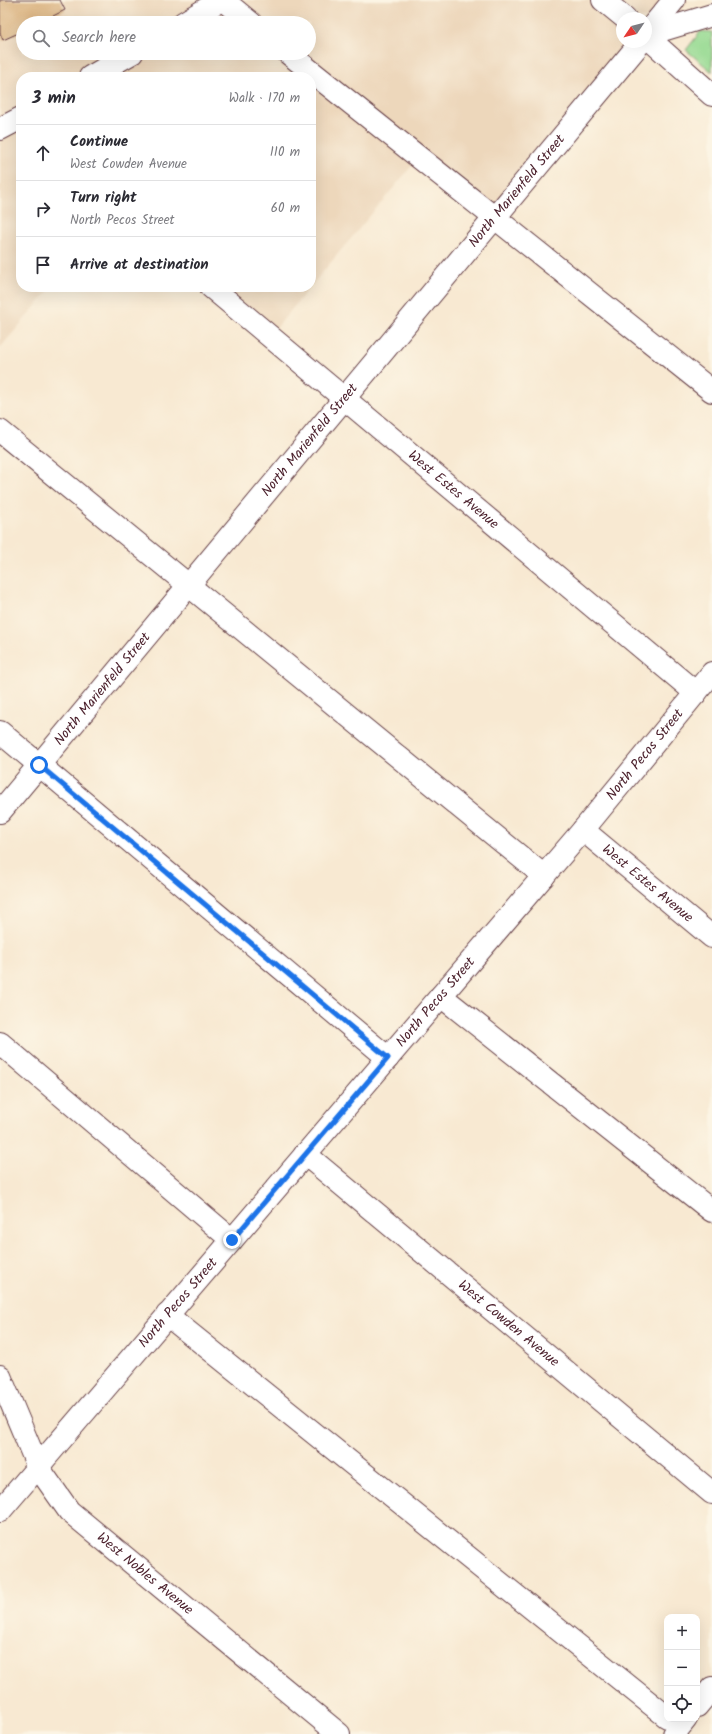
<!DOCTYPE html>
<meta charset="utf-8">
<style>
:root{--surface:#fff;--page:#f2f2f3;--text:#2b2b33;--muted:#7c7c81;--line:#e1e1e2}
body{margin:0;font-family:Kalam,sans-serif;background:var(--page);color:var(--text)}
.controls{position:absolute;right:12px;bottom:12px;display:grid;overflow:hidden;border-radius:8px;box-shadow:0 4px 16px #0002}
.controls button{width:36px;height:36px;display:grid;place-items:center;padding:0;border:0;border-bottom:1px solid var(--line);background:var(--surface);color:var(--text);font:20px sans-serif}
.compass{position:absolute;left:616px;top:12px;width:36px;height:36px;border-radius:50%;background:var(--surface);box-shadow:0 4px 16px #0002;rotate:235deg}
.stop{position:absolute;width:12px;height:12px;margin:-9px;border:3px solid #1a73e8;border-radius:50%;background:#fff}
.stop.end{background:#1a73e8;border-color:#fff;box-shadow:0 1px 4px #0008}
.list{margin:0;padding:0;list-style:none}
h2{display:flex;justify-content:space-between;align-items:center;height:52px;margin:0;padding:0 16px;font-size:17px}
h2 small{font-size:13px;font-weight:400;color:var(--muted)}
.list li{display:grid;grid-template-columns:26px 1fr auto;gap:12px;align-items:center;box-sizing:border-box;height:56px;padding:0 16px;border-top:1px solid var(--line)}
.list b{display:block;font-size:15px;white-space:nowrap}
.list p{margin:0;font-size:13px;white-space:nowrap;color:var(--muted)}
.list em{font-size:13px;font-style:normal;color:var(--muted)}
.icon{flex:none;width:22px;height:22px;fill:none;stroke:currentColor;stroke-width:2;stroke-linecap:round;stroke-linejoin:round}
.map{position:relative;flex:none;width:712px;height:1734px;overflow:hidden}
.search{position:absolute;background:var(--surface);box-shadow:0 4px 16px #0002;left:16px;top:16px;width:300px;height:44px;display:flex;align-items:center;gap:10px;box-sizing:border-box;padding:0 14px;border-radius:22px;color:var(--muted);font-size:15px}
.panel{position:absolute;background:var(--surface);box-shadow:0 4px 16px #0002;left:16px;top:72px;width:300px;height:220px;border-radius:16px}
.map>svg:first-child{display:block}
.built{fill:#edd7bb;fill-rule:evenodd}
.green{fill:#97da93;stroke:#707c5f}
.building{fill:#d9b07d}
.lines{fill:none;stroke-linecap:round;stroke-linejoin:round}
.minor-casing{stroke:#643d44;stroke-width:24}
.highway-casing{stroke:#643d44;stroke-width:24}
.minor{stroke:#fff;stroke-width:22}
.highway{stroke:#fff;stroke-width:22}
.route{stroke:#1a73e8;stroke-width:5}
.labels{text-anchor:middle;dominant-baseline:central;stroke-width:3;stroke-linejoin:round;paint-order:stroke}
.street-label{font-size:14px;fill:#4a1f2b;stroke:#fcf5e5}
</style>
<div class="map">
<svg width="712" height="1734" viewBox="0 0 712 1734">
<rect width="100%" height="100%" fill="#fcf5e5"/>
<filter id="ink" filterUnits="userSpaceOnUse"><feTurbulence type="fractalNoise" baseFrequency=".025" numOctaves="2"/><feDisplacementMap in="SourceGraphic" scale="8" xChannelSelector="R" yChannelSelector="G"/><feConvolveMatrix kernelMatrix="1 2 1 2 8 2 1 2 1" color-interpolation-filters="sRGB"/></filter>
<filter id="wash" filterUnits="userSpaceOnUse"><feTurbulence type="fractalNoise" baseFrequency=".012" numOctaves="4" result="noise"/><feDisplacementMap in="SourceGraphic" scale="16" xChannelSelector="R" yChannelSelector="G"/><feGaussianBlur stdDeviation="0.9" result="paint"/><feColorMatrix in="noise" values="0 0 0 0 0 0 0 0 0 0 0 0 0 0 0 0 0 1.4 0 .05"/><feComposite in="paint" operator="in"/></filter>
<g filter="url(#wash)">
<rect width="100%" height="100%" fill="#f8e9d2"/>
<!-- built -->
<g class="built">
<path d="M 0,0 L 689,0 L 501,224 L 421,155 L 311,286 L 311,77 L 21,77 L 21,287 L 52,287 L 0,348 ZM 622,18 L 646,18 L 646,42 L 622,42 ZM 23,23 L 309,23 L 309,53 L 23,53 Z"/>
<polygon points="209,287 310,287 269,337"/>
</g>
<!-- green -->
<polygon class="green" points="701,31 712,32 712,72 686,50"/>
<g id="blocks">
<!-- building -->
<polygon class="building" points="0,0 60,0 65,10 39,23 23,23 23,31 3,40 0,33"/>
</g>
</g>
<g filter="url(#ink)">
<use href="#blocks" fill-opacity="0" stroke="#643d44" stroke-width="1"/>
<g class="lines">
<defs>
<g id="minor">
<polyline points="223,0 251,23"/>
<polyline points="603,0 625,18"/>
<polyline points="646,34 674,0"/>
<polyline points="646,35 712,15"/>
<polyline points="646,36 712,95"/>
<polyline points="288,53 712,391"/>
<path id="s1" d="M 211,287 L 696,693"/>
<polyline points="0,431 544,876"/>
<polyline points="0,732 388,1058"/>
<path id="s2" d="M 0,812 L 641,42"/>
<path id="s3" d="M 583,830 L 712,937"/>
<polyline points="441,996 712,1211"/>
<polyline points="0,1043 232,1240"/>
<path id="s4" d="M 305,1154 L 712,1493"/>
<polyline points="167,1315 667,1717"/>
<path id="s5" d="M 0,1376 L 38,1467 L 69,1511 L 339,1734"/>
<path id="s6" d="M 0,1511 L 583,830 L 712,673"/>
<polyline points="697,1706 712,1688"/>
<polyline points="674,1734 686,1719"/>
</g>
<g id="highway">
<polyline points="183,23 221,0"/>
<polyline points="90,77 132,53"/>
<polyline points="0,129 21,118"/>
</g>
</defs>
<!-- minor casing -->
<use href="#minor" class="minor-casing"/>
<!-- highway casing -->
<use href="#highway" class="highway-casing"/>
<!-- minor -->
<use href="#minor" class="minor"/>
<!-- highway -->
<use href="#highway" class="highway"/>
</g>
</g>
<g class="lines" filter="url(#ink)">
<!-- route -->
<polyline class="route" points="39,765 388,1058 232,1240"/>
</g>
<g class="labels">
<!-- street labels -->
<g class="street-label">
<text stroke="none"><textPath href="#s2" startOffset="808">North Marienfeld Street</textPath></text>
<text stroke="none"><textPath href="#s2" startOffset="484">North Marienfeld Street</textPath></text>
<text stroke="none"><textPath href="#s1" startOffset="316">West Estes Avenue</textPath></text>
<text stroke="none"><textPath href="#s2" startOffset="160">North Marienfeld Street</textPath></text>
<text stroke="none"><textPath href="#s6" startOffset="994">North Pecos Street</textPath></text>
<text stroke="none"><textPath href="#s3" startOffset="84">West Estes Avenue</textPath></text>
<text stroke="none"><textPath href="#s6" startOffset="670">North Pecos Street</textPath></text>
<text stroke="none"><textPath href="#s6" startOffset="274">North Pecos Street</textPath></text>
<text stroke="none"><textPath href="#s4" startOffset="265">West Cowden Avenue</textPath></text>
<text stroke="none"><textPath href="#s5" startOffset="251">West Nobles Avenue</textPath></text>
</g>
</g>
</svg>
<div class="controls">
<button>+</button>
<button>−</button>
<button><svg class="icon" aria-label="locate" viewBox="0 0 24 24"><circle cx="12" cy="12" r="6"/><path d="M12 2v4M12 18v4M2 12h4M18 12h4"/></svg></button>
</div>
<svg class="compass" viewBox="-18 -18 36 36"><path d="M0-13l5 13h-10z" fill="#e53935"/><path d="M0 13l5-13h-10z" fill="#7c7c81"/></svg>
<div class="stop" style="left:39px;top:765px"></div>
<div class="stop end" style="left:232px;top:1240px"></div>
<div class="search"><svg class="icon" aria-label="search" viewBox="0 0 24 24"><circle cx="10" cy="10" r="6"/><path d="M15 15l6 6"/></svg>Search here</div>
<section class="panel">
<h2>3 min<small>Walk · 170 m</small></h2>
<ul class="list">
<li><svg class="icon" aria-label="ahead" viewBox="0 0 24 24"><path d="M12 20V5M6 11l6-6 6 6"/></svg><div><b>Continue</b><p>West Cowden Avenue</p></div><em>110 m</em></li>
<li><svg class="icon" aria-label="right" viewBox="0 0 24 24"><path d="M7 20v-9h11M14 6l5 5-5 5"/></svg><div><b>Turn right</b><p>North Pecos Street</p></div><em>60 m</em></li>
<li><svg class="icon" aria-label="arrive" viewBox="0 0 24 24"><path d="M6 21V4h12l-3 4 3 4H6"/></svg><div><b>Arrive at destination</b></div></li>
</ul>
</section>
</div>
